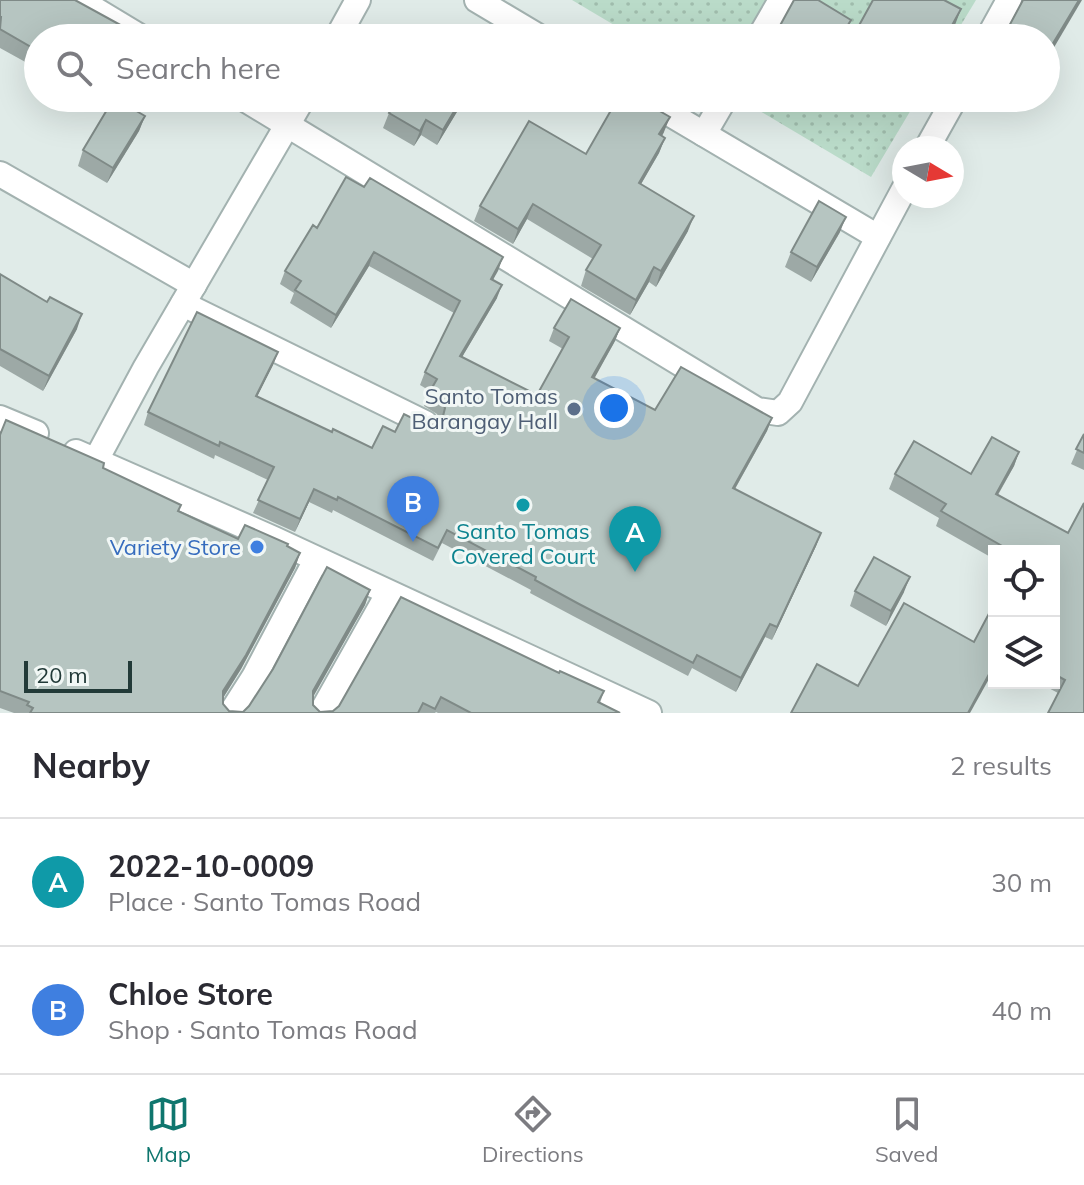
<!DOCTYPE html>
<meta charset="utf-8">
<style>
:root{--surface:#fff;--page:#f7f7f7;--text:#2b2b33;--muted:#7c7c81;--line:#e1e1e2;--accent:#0f766e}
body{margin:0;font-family:Mulish,sans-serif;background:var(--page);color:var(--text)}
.controls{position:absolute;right:24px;bottom:24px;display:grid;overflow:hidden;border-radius:0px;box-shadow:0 8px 32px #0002}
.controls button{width:72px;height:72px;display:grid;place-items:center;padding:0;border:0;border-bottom:2px solid var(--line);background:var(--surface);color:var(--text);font:40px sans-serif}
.compass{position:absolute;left:892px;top:136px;width:72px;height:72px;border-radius:50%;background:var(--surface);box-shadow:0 8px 32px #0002;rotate:100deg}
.scale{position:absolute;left:24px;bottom:20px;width:108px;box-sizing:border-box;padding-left:8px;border:4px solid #223a38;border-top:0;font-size:22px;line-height:28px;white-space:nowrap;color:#223a38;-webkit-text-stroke:6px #f1f7f5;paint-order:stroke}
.you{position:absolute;left:614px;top:408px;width:28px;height:28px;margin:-20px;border:6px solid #fff;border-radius:50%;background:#1a73e8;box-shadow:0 0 0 12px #1a73e833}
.badge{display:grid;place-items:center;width:52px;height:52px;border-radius:50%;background:var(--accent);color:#fff;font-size:26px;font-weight:700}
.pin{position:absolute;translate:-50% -66px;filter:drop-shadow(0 2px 4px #0008)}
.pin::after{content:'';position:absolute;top:42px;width:28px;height:24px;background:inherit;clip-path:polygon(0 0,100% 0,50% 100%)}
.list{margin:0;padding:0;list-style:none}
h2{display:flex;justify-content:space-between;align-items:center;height:104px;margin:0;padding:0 32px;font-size:34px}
h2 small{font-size:26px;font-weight:400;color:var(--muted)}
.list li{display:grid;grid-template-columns:52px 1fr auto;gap:24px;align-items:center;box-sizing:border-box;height:128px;padding:0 32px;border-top:2px solid var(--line)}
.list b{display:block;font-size:30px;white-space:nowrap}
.list p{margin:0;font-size:26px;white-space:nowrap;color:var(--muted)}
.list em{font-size:26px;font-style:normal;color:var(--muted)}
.icon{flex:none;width:44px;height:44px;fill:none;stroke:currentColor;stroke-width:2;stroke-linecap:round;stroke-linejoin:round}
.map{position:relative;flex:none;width:1084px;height:713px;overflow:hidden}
.search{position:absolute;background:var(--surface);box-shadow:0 8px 32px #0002;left:24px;right:24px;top:24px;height:88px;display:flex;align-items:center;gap:20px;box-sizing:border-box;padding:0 28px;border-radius:44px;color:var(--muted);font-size:30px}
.sheet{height:360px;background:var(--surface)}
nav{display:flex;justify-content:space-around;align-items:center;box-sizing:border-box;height:112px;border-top:2px solid var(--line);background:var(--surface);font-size:22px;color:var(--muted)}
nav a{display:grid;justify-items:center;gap:4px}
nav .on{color:var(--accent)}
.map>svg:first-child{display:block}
.grass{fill:url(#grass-dots)}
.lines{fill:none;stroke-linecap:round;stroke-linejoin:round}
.minor-casing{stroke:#a3b2b0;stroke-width:28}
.tertiary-casing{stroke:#a3b2b0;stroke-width:28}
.minor{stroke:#fff;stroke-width:24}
.tertiary{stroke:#fff;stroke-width:24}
.wall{fill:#9da9a6}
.shaded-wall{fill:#7f8a87}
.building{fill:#b6c5c1;stroke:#7f8a87;stroke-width:2}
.service-dot{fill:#5c6f8a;stroke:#f1f7f5;stroke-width:3}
.culture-dot{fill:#0f9aa8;stroke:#f1f7f5;stroke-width:3}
.shop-dot{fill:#3f7fe0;stroke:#f1f7f5;stroke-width:3}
.labels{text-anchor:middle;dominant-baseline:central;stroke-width:6;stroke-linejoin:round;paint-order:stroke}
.service-label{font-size:22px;fill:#4e5e75;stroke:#f1f7f5;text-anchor:end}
.culture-label{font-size:22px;fill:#0d838f;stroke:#f1f7f5}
.shop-label{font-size:22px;fill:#366cbe;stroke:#f1f7f5;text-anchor:end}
</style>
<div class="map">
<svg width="1084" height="713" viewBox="0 0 1084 713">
<defs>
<pattern id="grass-dots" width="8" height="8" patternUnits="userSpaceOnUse" patternTransform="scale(2)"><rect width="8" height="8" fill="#badbc9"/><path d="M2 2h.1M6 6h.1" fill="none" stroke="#a0bdad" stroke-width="1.8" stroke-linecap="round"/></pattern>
</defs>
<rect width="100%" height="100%" fill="#e0ebe8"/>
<!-- grass -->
<g class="grass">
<polygon points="572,0 976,0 953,38 636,38"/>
<polygon points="738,98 918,98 871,177"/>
</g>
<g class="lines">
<defs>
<g id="minor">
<polyline points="79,0 142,38"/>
<polyline points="477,0 541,38"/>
<polyline points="337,38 358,0"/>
<polyline points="759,38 781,0"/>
<polyline points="988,38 1009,0"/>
<polyline points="243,98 757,410 778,413 790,402 904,189"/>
<polyline points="643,98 878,237"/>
<polyline points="704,134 725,98"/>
<polyline points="927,148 955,98"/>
<polyline points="0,174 194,285"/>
<polyline points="183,304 425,423"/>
<polyline points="96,460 146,367 303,98"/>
<polyline points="231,713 254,677 316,560"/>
<polyline points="321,713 388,594"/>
</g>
<g id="tertiary">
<polyline points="0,418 36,433"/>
<polyline points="76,452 274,539 649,713"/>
</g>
</defs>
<!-- minor casing -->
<use href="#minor" class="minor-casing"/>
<!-- tertiary casing -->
<use href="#tertiary" class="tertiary-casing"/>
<!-- minor -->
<use href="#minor" class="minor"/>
<!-- tertiary -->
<use href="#tertiary" class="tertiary"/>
</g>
<!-- wall -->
<g class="wall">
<polygon points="0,0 135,33 133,38 38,38 38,69 0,48"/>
<polygon points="955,25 948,38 853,38 857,29"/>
<polygon points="81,98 101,98 96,106"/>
<polygon points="398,98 465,98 437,145 421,135 414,146 383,128 389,113"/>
<polygon points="145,116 139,131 107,183 78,166 83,150"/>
<polygon points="664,132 662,136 665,138 659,153 641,184 688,231 656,287 649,282 630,315 581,286 586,270 593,259 527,219 513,244 474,221 480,206 586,154"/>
<polygon points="364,187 503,257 493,280 497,298 462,357 537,395 563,349 549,341 554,328 620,328 615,341 594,378 655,410 772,418 767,431 735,489 821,533 816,546 772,640 765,637 736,692 692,668 688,676 575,617 530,593 531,590 442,543 433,561 333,510 332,513 309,502 295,532 253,513 268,480 215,455 214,459 144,425 148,412 278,352 273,365 257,396 332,432 372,448 395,432 424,424 432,425 439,422 440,421 437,414 424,406 430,391 420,385 425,372 454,313 369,266 331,328 290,303 294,293 280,284 285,271 317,228"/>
<polygon points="840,232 811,282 785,267 791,252"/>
<polygon points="0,274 77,329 43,391 0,366"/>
<polygon points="1084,434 1084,470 1071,464"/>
<polygon points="0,435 103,468 179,511 238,539 287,546 300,553 295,568 241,669 223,698 223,704 229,711 243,712 370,590 365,605 313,696 313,705 320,712 333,711 559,673 604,691 600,703 620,713 438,713 436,712 435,713 14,713 0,708"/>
<polygon points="992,437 1019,452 1014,466 998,495 1068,533 1084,503 1084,713 1048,713 1058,693 1039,683 1054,683 1054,551 994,551 994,559 936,526 939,518 889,489 895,474 914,441 971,474"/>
<polygon points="855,591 904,592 886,626 850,606"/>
</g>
<!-- shaded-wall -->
<g class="shaded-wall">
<polygon points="1079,0 1082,0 1046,61 1046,55"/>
<polygon points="961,9 955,25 948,38 945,38"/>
<polygon points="851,20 846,35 844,38 840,38"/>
<polygon points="462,98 465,98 463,102 437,145 443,130"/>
<polygon points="145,116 139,131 107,183 113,168"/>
<polygon points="670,117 664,132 654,150 659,134"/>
<polygon points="426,120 421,135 414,146 420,131"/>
<polygon points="665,138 659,153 633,198 639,183"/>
<polygon points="533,204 527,219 513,244 518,229"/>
<polygon points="694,216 688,231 656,287 661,271"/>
<polygon points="846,217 840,232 811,282 817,267"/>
<polygon points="374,252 369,266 331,328 336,315"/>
<polygon points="503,257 498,271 486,292 491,279"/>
<polygon points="654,267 649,282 630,315 636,300"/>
<polygon points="502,285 497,298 455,369 460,356"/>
<polygon points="82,314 77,329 43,391 49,376"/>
<polygon points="620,328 615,341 588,390 592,377"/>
<polygon points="278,352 273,365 251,409 256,396"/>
<polygon points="772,418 767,431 728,501 733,488"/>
<polygon points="1019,452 1014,466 990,508 996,494"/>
<polygon points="314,489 309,502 295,532 300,519"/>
<polygon points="821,533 816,546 772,640 777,627"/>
<polygon points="300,553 295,568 241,669 218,706 223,691"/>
<polygon points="910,577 904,592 886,626 891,611"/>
<polygon points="370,590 365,605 308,706 313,691"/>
<polygon points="770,624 765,637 736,692 741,678"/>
<polygon points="994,665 994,670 970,713 968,713"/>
</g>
<!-- building -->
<g class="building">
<polygon points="0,0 75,0 135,33 132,38 38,38 38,51 0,29 1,17 0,17"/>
<polygon points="794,0 818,0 851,20 840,38 757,38 758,36 771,36 777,31"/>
<polygon points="873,0 944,0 961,9 945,38 937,37 936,38 873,38 857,29"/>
<polygon points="1023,0 1079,0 1046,55 1046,38 991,38 1001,36 1007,30"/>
<polygon points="114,98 145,116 113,168 83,150"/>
<polygon points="398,98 462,98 443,130 426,120 420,131 389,113"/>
<polygon points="618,98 637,98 670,117 659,134 665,138 639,183 694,216 661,271 654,267 636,300 586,270 601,245 533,204 518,229 480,206 529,121 586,154"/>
<polygon points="346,177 364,187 370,178 503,257 491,279 502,285 460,356 537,395 569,337 554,328 571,299 620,328 592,377 655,410 681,367 772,418 733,488 821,533 777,627 770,624 741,678 697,655 693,663 579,604 535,580 536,577 447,530 438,548 338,497 337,500 314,489 300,519 258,500 274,467 220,442 219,446 148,412 197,312 278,352 256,396 332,432 333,429 372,448 383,426 395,432 404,414 424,424 432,425 439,422 443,416 445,408 442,401 429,393 437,379 425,372 460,301 374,252 336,315 295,290 301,281 285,271 313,225 317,228"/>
<polygon points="819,201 846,217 817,267 791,252"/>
<polygon points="0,274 47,302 50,297 82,314 49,376 0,349"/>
<polygon points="6,420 104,463 103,468 181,505 178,511 238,539 245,525 288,544 287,546 300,553 246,655 223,691 223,704 229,711 243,712 249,706 273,669 327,567 370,590 313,691 313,705 320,712 333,711 339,706 401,597 559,673 560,671 604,691 598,702 620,713 471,713 441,697 435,709 423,703 418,713 30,713 33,708 27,705 29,702 0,691 0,435"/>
<polygon points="1084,434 1084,453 1076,449"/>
<polygon points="992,437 1019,452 996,494 1068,533 1084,503 1084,713 1048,713 1065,680 1054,674 1054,551 1011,551 941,511 946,504 895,474 914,441 971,474"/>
<polygon points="874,557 910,577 891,611 855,591"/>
<polygon points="904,603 974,642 994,604 994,665 968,713 791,713 817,664 858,686"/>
</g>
<!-- markers -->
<circle class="service-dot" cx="574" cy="409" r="8"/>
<circle class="culture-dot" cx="523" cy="505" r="8"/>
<circle class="shop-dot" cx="257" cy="547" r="8"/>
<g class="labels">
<!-- service labels -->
<g class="service-label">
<text x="558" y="396">Santo Tomas<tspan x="558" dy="25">Barangay Hall</tspan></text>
</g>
<!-- culture labels -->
<g class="culture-label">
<text x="523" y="531">Santo Tomas<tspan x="523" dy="25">Covered Court</tspan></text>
</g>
<!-- shop labels -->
<g class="shop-label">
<text x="241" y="547">Variety Store</text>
</g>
</g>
</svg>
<div class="controls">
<button><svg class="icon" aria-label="locate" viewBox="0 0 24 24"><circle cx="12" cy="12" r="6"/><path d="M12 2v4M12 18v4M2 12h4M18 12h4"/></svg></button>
<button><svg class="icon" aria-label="layers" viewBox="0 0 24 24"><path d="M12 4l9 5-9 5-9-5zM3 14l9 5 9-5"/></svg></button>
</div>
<svg class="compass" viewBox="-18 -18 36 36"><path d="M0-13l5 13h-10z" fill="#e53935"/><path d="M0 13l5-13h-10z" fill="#7c7c81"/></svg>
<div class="scale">20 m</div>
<div class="you"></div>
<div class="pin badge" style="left:635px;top:572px;background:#0f9aa8">A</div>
<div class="pin badge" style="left:413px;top:542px;background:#3f7fe0">B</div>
<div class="search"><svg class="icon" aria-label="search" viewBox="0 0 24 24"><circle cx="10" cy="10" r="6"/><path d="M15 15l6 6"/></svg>Search here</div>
</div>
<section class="sheet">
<h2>Nearby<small>2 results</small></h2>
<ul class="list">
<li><span class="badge" style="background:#0f9aa8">A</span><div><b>2022-10-0009</b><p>Place · Santo Tomas Road</p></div><em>30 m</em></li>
<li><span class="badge" style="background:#3f7fe0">B</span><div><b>Chloe Store</b><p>Shop · Santo Tomas Road</p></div><em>40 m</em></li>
</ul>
</section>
<nav>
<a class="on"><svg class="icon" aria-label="map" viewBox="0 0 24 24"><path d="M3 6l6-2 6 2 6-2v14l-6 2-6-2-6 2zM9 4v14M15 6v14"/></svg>Map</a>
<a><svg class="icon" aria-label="directions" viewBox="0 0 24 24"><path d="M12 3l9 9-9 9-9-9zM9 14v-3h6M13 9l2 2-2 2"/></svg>Directions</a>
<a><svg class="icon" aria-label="saved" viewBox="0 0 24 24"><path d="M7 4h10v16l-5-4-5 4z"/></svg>Saved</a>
</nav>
